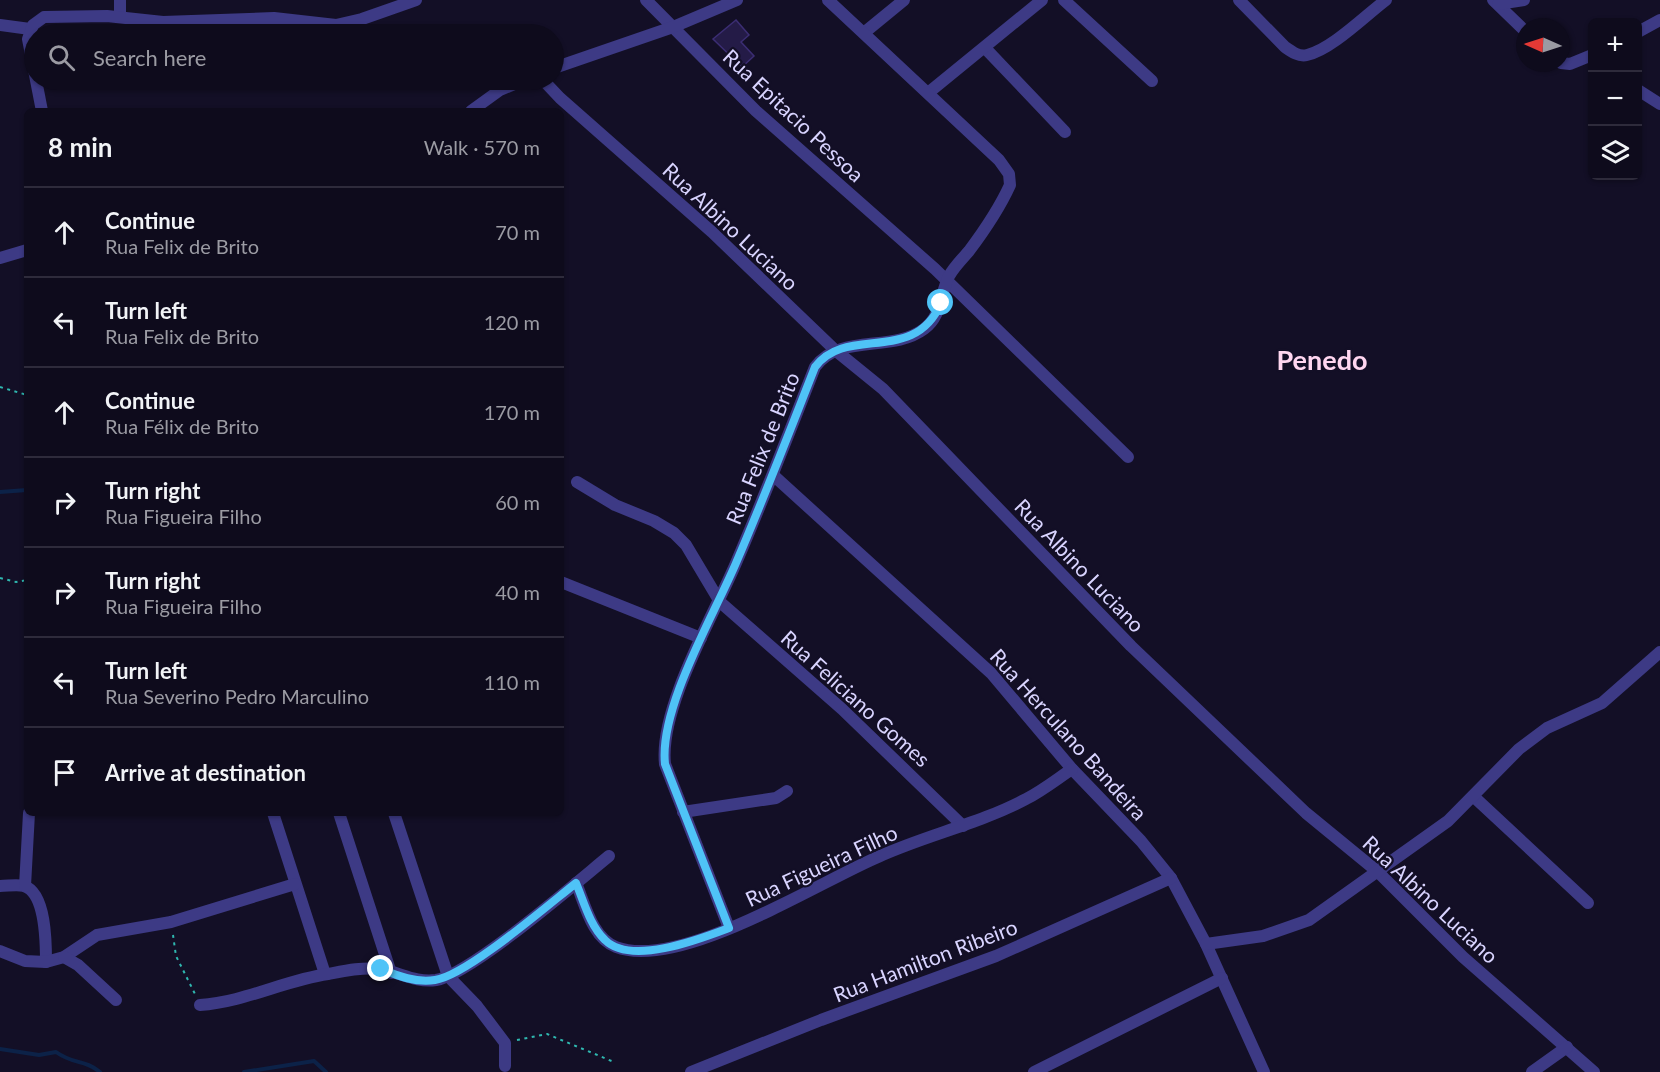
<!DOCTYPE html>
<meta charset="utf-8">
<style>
:root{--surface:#0e0b1c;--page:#1c1929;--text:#f1f3f6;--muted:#9b9ba3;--line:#2e2b3b}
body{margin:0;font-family:Lato,sans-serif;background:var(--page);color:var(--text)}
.controls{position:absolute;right:18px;top:18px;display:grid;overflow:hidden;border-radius:9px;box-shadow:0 2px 4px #0004}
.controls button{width:54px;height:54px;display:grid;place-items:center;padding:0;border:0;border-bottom:2px solid var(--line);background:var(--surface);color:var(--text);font:30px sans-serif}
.compass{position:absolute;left:1516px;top:18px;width:54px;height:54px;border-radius:50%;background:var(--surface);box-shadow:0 2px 4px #0004;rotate:273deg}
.stop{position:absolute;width:18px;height:18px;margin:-14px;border:4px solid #4fc3f7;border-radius:50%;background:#fff}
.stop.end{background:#4fc3f7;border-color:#fff;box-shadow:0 2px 6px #0008}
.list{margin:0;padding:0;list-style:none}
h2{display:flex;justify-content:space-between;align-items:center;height:78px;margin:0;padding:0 24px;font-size:26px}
h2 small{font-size:20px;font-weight:400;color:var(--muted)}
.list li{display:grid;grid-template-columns:39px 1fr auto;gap:18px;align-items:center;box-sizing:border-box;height:90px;padding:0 24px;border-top:2px solid var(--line)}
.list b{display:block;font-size:22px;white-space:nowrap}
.list p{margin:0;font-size:20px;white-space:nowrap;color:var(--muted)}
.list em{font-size:20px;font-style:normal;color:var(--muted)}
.icon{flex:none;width:33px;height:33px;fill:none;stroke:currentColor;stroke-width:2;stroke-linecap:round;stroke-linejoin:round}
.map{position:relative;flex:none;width:1660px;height:1072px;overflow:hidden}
.search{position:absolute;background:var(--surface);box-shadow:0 2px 4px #0004;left:24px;top:24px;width:540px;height:66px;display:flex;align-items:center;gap:15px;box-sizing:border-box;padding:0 21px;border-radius:33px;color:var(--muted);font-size:22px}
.panel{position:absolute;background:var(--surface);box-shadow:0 2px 4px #0004;left:24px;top:108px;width:540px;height:708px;border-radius:9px}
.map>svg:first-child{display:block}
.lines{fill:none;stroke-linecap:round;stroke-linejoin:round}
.stream{stroke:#0c2248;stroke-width:4}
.building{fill:#241b47;stroke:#3b2d73;stroke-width:1.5}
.path{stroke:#2fb8b0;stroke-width:2;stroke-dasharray:3 4.5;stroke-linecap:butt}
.street{stroke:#3d3a85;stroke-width:12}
.route{stroke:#4fc3f7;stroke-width:8}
.labels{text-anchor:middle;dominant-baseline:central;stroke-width:4.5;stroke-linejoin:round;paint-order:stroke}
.street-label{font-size:21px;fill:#d9d4ff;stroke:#130f26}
.district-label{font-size:27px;font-weight:bold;fill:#ffd6f0;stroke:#130f26}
</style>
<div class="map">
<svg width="1660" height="1072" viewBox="0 0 1660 1072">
<rect width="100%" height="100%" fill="#130f26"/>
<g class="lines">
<!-- stream -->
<g class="stream">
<polyline points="0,492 27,490"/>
<path d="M 0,1049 L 39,1055 L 56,1052 C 74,1065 84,1059 100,1072"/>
<polyline points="244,1072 314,1061 326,1072"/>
</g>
</g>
<!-- building -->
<polygon class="building" points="736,20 749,35 741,42 754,56 742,67 713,39"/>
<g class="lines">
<!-- path -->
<g class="path">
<polyline points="0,387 27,395"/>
<polyline points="0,578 16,582 27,580"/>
<polyline points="173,935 176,956 195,994"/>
<polyline points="517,1040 547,1034 614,1062"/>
</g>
<!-- street -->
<g class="street">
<polyline points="646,0 756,111 935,269 1128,457"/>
<polyline points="1064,0 1152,81"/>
<path d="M 1239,0 L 1285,47 C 1292,52 1299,57 1307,55 C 1331,50 1366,15 1386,0"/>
<polyline points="1493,0 1525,31"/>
<polyline points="1498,4 1524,0"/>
<polyline points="120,17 120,0"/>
<polyline points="0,25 30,29"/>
<polyline points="865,32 904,0"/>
<polyline points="1638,32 1660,20"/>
<polyline points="985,48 1065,132"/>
<polyline points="1561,63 1570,64 1592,55"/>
<polyline points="554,68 673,27 737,0"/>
<polyline points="543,80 560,98 712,232 835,350 883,389 1131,646 1306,813 1378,872 1463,957 1594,1072"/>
<polyline points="1638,90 1660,104"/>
<polyline points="928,93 1042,0"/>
<polyline points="42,111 28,39 33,25 44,17 107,16 163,22 274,18 336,25 362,19 416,0"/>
<polyline points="471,111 500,90 524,80"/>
<polyline points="0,258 27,250"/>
<polyline points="773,475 991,673 1072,769 1141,841 1171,878 1206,944 1264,1072"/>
<polyline points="577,482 615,505 654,521 674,533 686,545 720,602 842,709 963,826"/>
<polyline points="561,582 701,638"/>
<polyline points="1473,796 1588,903"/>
<polyline points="683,812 776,798 787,791"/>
<polyline points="273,813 325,974"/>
<polyline points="339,813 391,973"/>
<polyline points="394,813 448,976 477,1006 505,1043 505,1066"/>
<path d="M 576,883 C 585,904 592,938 616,947 C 679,971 817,883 878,857 C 926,835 979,824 1026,799 C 1042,791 1057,779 1072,769"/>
<path d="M 0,886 C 8,886 17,884 24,886 C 46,893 46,943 46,962"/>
<polyline points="25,886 29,813"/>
<path d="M 729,928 L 665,764 C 659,708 713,617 736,563 C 764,498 789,433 815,367 C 840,333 892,353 924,329 C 942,316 940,294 949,276 C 954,267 962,259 969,251 C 984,231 1000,207 1010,185 L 1009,174 L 999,160 L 828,0"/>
<polyline points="1206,944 1263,936 1309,920 1448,821 1519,749 1547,728 1602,703 1660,652"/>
<polyline points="0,951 25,961 46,962 64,957 97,935 171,922 295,884"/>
<polyline points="64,957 78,965 116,1000"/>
<path d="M 200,1005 C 245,1002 285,980 328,974 C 344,971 362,967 378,969 C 398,971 414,983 436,980 C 471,974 577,882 609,856"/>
<polyline points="691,1072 821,1020 996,956 1171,878"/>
<polyline points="1034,1072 1222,978"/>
<polyline points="1532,1072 1567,1047"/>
</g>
</g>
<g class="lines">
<!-- route -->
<path class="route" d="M 381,969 C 398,976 416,983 435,980 C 466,976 548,905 576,883 C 584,902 590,926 605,940 C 631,966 700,939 729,928 L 665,764 C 659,708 713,617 736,563 C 764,498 789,433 815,367 C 847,324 914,366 941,303"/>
</g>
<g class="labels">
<!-- street labels -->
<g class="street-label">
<text transform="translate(794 115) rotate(43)">Rua Epitacio Pessoa</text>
<text transform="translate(731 226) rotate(43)">Rua Albino Luciano</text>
<text transform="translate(762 448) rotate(-68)">Rua Felix de Brito</text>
<text transform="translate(1080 565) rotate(46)">Rua Albino Luciano</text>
<text transform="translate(856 698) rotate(42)">Rua Feliciano Gomes</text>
<text transform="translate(1069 734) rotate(48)">Rua Herculano Bandeira</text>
<text transform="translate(821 865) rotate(-25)">Rua Figueira Filho</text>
<text transform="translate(1431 899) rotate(43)">Rua Albino Luciano</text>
<text transform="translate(925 960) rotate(-21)">Rua Hamilton Ribeiro</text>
</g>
<!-- district labels -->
<g class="district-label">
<text x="1322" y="359">Penedo</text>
</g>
</g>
</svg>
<div class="controls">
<button>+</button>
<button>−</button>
<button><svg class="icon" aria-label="layers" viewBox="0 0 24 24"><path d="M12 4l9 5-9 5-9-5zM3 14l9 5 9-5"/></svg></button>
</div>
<svg class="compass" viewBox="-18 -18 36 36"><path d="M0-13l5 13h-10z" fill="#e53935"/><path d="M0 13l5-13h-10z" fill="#9b9ba3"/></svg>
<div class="stop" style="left:941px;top:303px"></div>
<div class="stop end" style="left:381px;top:969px"></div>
<div class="search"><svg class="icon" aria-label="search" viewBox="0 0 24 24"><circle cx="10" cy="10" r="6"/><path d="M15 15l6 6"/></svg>Search here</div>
<section class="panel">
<h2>8 min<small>Walk · 570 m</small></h2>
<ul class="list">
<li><svg class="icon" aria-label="ahead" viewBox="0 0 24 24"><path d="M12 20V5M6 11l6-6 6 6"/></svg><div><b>Continue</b><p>Rua Felix de Brito</p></div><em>70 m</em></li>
<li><svg class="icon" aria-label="left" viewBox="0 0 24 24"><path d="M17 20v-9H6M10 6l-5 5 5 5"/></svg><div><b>Turn left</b><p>Rua Felix de Brito</p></div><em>120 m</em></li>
<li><svg class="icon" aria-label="ahead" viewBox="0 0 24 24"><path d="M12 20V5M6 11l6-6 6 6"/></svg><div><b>Continue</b><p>Rua Félix de Brito</p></div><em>170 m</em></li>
<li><svg class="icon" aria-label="right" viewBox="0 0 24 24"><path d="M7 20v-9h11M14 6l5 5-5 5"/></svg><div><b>Turn right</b><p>Rua Figueira Filho</p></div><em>60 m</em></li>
<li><svg class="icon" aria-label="right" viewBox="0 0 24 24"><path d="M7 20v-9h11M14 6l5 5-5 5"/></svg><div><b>Turn right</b><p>Rua Figueira Filho</p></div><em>40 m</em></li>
<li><svg class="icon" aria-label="left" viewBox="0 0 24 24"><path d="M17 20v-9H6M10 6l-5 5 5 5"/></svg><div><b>Turn left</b><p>Rua Severino Pedro Marculino</p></div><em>110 m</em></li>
<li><svg class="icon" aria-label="arrive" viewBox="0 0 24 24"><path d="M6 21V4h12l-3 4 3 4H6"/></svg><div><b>Arrive at destination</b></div></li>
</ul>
</section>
</div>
